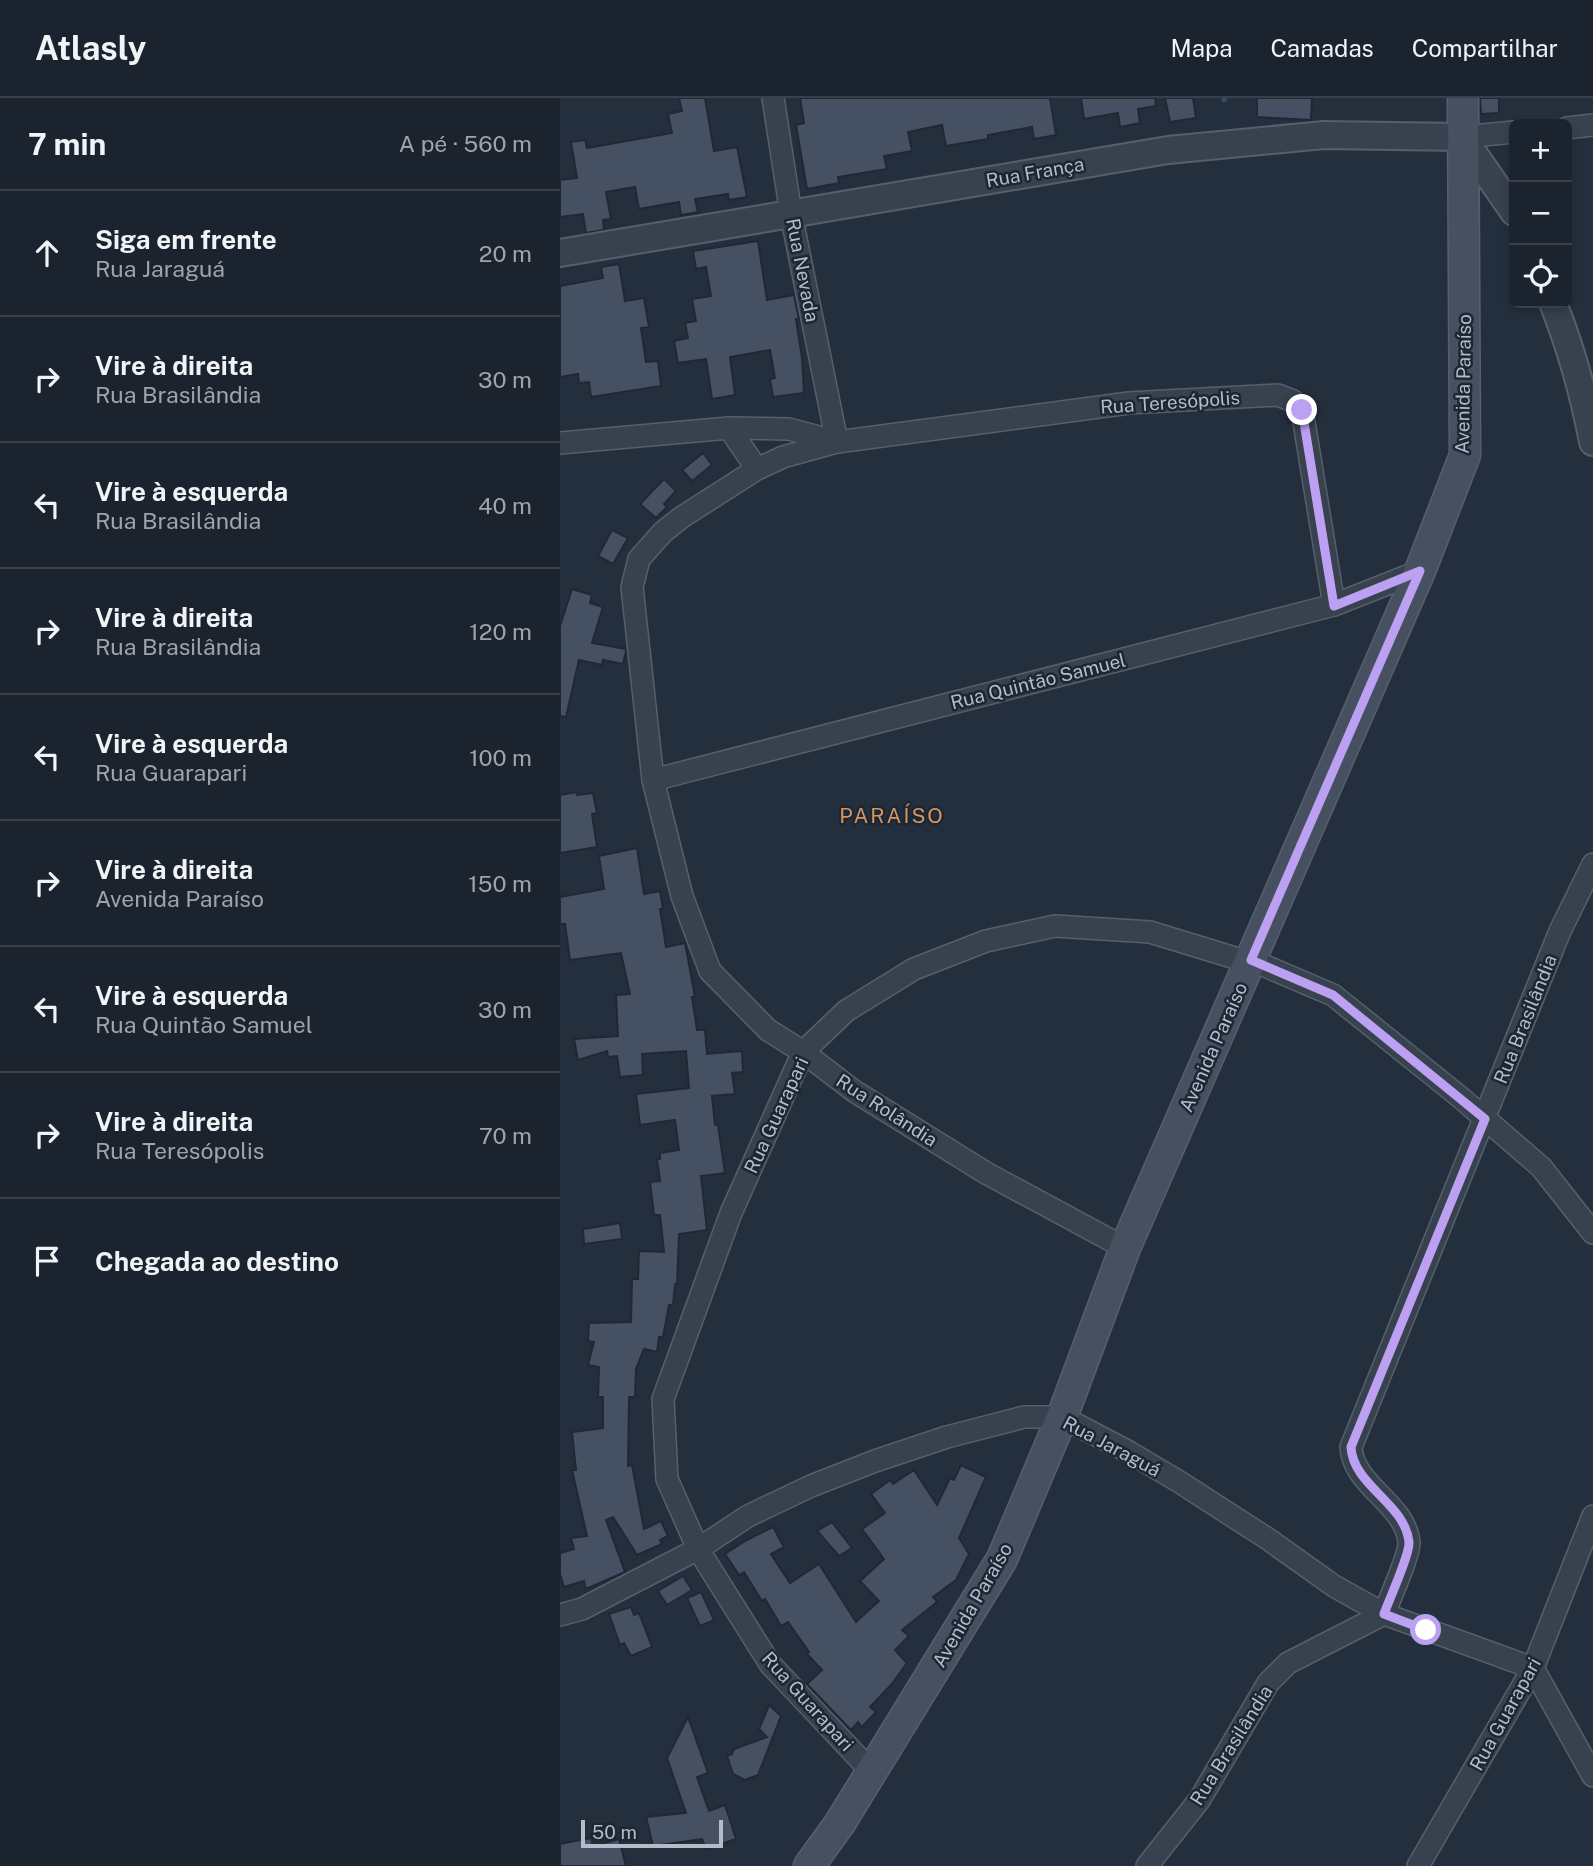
<!DOCTYPE html>
<html lang="pt">
<meta charset="utf-8">
<style>
:root{--surface:#1b232e;--page:#282f3a;--text:#f1f3f6;--muted:#a0a4aa;--line:#39404a}
body{margin:0;font-family:"Public Sans",sans-serif;background:var(--page);color:var(--text)}
.controls{position:absolute;right:21px;top:21px;display:grid;overflow:hidden;border-radius:10px;box-shadow:0 4px 10px #0003}
.controls button{width:63px;height:63px;display:grid;place-items:center;padding:0;border:0;border-bottom:2px solid var(--line);background:var(--surface);color:var(--text);font:35px sans-serif}
.scale{position:absolute;left:21px;bottom:18px;width:142px;box-sizing:border-box;padding-left:7px;border:4px solid #b4bcc9;border-top:0;font-size:19px;line-height:24px;white-space:nowrap;color:#b4bcc9;-webkit-text-stroke:5px #1d2633;paint-order:stroke}
.stop{position:absolute;width:21px;height:21px;margin:-16px;border:5px solid #bca0f2;border-radius:50%;background:#fff}
.stop.end{background:#bca0f2;border-color:#fff;box-shadow:0 2px 7px #0008}
.list{margin:0;padding:0;list-style:none}
h2{display:flex;justify-content:space-between;align-items:center;height:91px;margin:0;padding:0 28px;font-size:30px}
h2 small{font-size:23px;font-weight:400;color:var(--muted)}
.list li{display:grid;grid-template-columns:46px 1fr auto;gap:21px;align-items:center;box-sizing:border-box;height:126px;padding:0 28px;border-top:2px solid var(--line)}
.list b{display:block;font-size:26px;white-space:nowrap}
.list p{margin:0;font-size:23px;white-space:nowrap;color:var(--muted)}
.list em{font-size:23px;font-style:normal;color:var(--muted)}
.icon{flex:none;width:38px;height:38px;fill:none;stroke:currentColor;stroke-width:2;stroke-linecap:round;stroke-linejoin:round}
.map{position:relative;flex:none;width:1033px;height:1768px;overflow:hidden}
header{display:flex;align-items:center;gap:42px;box-sizing:border-box;height:98px;padding:0 35px;background:var(--surface);border-bottom:2px solid var(--line)}
header strong{font-size:33px}
nav{display:flex;gap:38px;margin-inline-start:auto;font-size:24px}
main{display:flex}
aside{flex:1;background:var(--surface)}
.map>svg:first-child{display:block}
.lines{fill:none;stroke-linecap:round;stroke-linejoin:round}
.stream{stroke:#394c67;stroke-width:5}
.building{fill:#455162;stroke:#1f2835;stroke-width:2}
.minor-casing{stroke:#565f6c;stroke-width:24}
.tertiary-casing{stroke:#565f6c;stroke-width:30}
.secondary-casing{stroke:#565f6c;stroke-width:33}
.minor{stroke:#38414e;stroke-width:21}
.tertiary{stroke:#38414e;stroke-width:26}
.secondary{stroke:#465061;stroke-width:30}
.route{stroke:#bca0f2;stroke-width:9}
.labels{text-anchor:middle;dominant-baseline:central;stroke-width:5;stroke-linejoin:round;paint-order:stroke}
.street-label{font-size:19px;fill:#b4bcc9;stroke:#1d2633}
.neighbourhood-label{font-size:21px;letter-spacing:2px;fill:#d59563;stroke:#1d2633}
</style>
<header>
<strong>Atlasly</strong>
<nav><a>Mapa</a><a>Camadas</a><a>Compartilhar</a></nav>
</header>
<main>
<aside>
<h2>7 min<small>A pé · 560 m</small></h2>
<ul class="list">
<li><svg class="icon" aria-label="ahead" viewBox="0 0 24 24"><path d="M12 20V5M6 11l6-6 6 6"/></svg><div><b>Siga em frente</b><p>Rua Jaraguá</p></div><em>20 m</em></li>
<li><svg class="icon" aria-label="right" viewBox="0 0 24 24"><path d="M7 20v-9h11M14 6l5 5-5 5"/></svg><div><b>Vire à direita</b><p>Rua Brasilândia</p></div><em>30 m</em></li>
<li><svg class="icon" aria-label="left" viewBox="0 0 24 24"><path d="M17 20v-9H6M10 6l-5 5 5 5"/></svg><div><b>Vire à esquerda</b><p>Rua Brasilândia</p></div><em>40 m</em></li>
<li><svg class="icon" aria-label="right" viewBox="0 0 24 24"><path d="M7 20v-9h11M14 6l5 5-5 5"/></svg><div><b>Vire à direita</b><p>Rua Brasilândia</p></div><em>120 m</em></li>
<li><svg class="icon" aria-label="left" viewBox="0 0 24 24"><path d="M17 20v-9H6M10 6l-5 5 5 5"/></svg><div><b>Vire à esquerda</b><p>Rua Guarapari</p></div><em>100 m</em></li>
<li><svg class="icon" aria-label="right" viewBox="0 0 24 24"><path d="M7 20v-9h11M14 6l5 5-5 5"/></svg><div><b>Vire à direita</b><p>Avenida Paraíso</p></div><em>150 m</em></li>
<li><svg class="icon" aria-label="left" viewBox="0 0 24 24"><path d="M17 20v-9H6M10 6l-5 5 5 5"/></svg><div><b>Vire à esquerda</b><p>Rua Quintão Samuel</p></div><em>30 m</em></li>
<li><svg class="icon" aria-label="right" viewBox="0 0 24 24"><path d="M7 20v-9h11M14 6l5 5-5 5"/></svg><div><b>Vire à direita</b><p>Rua Teresópolis</p></div><em>70 m</em></li>
<li><svg class="icon" aria-label="arrive" viewBox="0 0 24 24"><path d="M6 21V4h12l-3 4 3 4H6"/></svg><div><b>Chegada ao destino</b></div></li>
</ul>
</aside>
<div class="map">
<svg width="1033" height="1768" viewBox="0 0 1033 1768">
<rect width="100%" height="100%" fill="#242f3e"/>
<g class="lines">
<!-- stream -->
<polyline class="stream" points="664,2 665,0"/>
</g>
<!-- building -->
<g class="building">
<polygon points="119,0 145,0 154,53 177,49 187,99 169,102 168,96 135,101 138,114 121,117 119,104 79,111 75,89 46,94 51,121 43,122 44,132 26,135 23,116 0,119 0,82 17,80 11,44 25,42 27,50 112,35 108,16 122,13"/>
<polygon points="240,0 490,0 496,37 474,41 472,29 428,37 428,41 386,48 382,27 348,34 352,53 324,58 327,71 278,79 279,85 247,91 236,27 244,25"/>
<polygon points="521,0 595,0 596,8 578,11 580,25 560,29 558,15 524,21"/>
<polygon points="605,0 633,0 636,20 610,24"/>
<polygon points="697,0 752,0 751,22 697,19"/>
<polygon points="920,0 939,0 939,15 921,16"/>
<polygon points="198,143 207,202 234,197 239,221 236,221 242,260 244,295 213,299 210,281 215,280 210,252 170,259 175,297 152,301 146,261 118,265 114,243 128,240 125,225 136,223 132,201 151,198 146,169 136,171 133,153"/>
<polygon points="59,166 65,203 84,200 89,229 81,230 86,264 98,263 101,288 31,299 29,284 19,285 18,276 0,279 0,188 43,180 41,169"/>
<polygon points="143,355 152,367 132,383 122,372"/>
<polygon points="104,381 116,393 104,406 107,409 96,420 80,406"/>
<polygon points="52,432 68,440 53,466 38,458"/>
<polygon points="12,491 32,497 30,505 43,509 32,545 66,551 66,553 63,566 43,562 42,567 19,562 6,619 0,618 0,528"/>
<polygon points="16,694 17,697 33,695 37,715 32,716 37,749 0,755 0,697"/>
<polygon points="77,750 84,796 100,793 103,811 100,811 106,849 125,845 135,899 132,899 137,932 145,932 147,956 182,953 183,974 172,975 175,996 152,998 155,1027 158,1027 165,1075 141,1078 147,1132 119,1136 117,1186 115,1186 113,1207 109,1207 103,1239 99,1239 97,1254 84,1251 76,1271 75,1299 69,1299 68,1368 72,1367 84,1431 101,1423 108,1438 100,1442 102,1446 77,1457 53,1419 46,1422 65,1474 26,1491 24,1483 4,1489 0,1476 0,1455 14,1451 11,1440 27,1438 12,1372 16,1372 12,1334 43,1330 43,1299 38,1299 39,1269 28,1267 34,1244 28,1243 29,1225 71,1224 72,1181 78,1181 79,1153 104,1154 100,1117 94,1117 90,1084 100,1083 97,1061 100,1061 100,1055 119,1052 115,1022 80,1027 76,996 129,990 126,953 82,956 83,977 60,979 57,958 48,959 47,953 18,962 14,941 58,938 56,897 70,896 61,855 10,862 5,826 0,826 0,799 44,791 39,758"/>
<polygon points="60,1125 62,1141 24,1146 23,1131"/>
<polygon points="401,1367 426,1379 399,1440 409,1456 396,1482 373,1499 377,1504 342,1532 349,1538 335,1552 347,1565 331,1587 310,1609 316,1614 302,1629 298,1624 291,1632 247,1586 262,1572 247,1556 249,1554 228,1524 221,1528 205,1501 202,1503 184,1474 179,1477 165,1456 185,1443 213,1429 224,1449 211,1456 230,1485 259,1466 296,1524 319,1503 300,1483 324,1461 302,1431 325,1415 311,1396 330,1382 333,1386 354,1372 377,1407 390,1380 394,1382"/>
<polygon points="272,1424 292,1450 279,1458 257,1433"/>
<polygon points="123,1478 132,1492 107,1507 98,1493"/>
<polygon points="141,1494 154,1522 140,1528 127,1500"/>
<polygon points="71,1509 74,1517 79,1515 92,1549 71,1558 64,1545 60,1547 49,1516"/>
<polygon points="209,1607 221,1618 198,1677 185,1682 173,1676 167,1658 172,1656 174,1651 207,1639 199,1631"/>
<polygon points="128,1619 148,1675 137,1679 149,1713 165,1707 176,1741 146,1751 142,1741 93,1748 86,1719 126,1715 107,1660"/>
<polygon points="31,1740 33,1748 59,1741 66,1768 0,1768 0,1746"/>
</g>
<g class="lines">
<defs>
<g id="minor">
<polyline points="1007,30 1033,27"/>
<polyline points="902,39 954,34"/>
<polyline points="169,330 197,371"/>
<polyline points="0,345 169,330 229,331 277,344 231,116 213,0"/>
<polyline points="93,682 774,507 860,473"/>
<polyline points="565,1150 426,1075 294,993 243,954 208,932 150,873 122,798 93,682 72,489 79,461 103,434 122,419 197,371 223,359 277,344 569,305 718,297 733,303 742,312 774,507"/>
<polyline points="0,1517 22,1511 138,1451 188,1418 251,1388 315,1363 387,1339 464,1319 502,1319 569,1354 618,1383 708,1441 774,1488 824,1516 973,1570 1033,1678"/>
<polyline points="311,1673 210,1566 138,1451 107,1381 103,1301 171,1115 243,954 286,913 354,871 426,843 495,828 590,834 675,860 691,862 773,897 900,999 981,1069 1033,1135"/>
<path d="M 587,1768 L 640,1701 L 708,1585 L 728,1565 L 824,1516 C 829,1502 850,1456 849,1444 C 845,1405 793,1388 791,1349 L 1000,833 L 1033,766"/>
<polyline points="858,1768 973,1570 1033,1418"/>
</g>
<g id="tertiary">
<polyline points="0,155 608,52 764,37 902,39 954,114"/>
<path d="M 993,205 C 1011,250 1024,297 1033,344"/>
</g>
<polyline id="secondary" points="249,1768 280,1725 442,1461 502,1319 565,1150 860,473 905,357 903,0"/>
</defs>
<!-- minor casing -->
<use href="#minor" class="minor-casing"/>
<!-- tertiary casing -->
<use href="#tertiary" class="tertiary-casing"/>
<!-- secondary casing -->
<use href="#secondary" class="secondary-casing"/>
<!-- minor -->
<use href="#minor" class="minor"/>
<!-- tertiary -->
<use href="#tertiary" class="tertiary"/>
<!-- secondary -->
<use href="#secondary" class="secondary"/>
</g>
<g class="lines">
<!-- route -->
<path class="route" d="M 742,312 L 774,508 L 860,473 L 691,862 L 773,897 L 925,1021 L 791,1349 C 793,1388 845,1405 849,1444 C 850,1456 829,1502 824,1516 L 866,1532"/>
</g>
<g class="labels">
<!-- street labels -->
<g class="street-label">
<text transform="translate(475 74) rotate(-10)">Rua França</text>
<text transform="translate(243 172) rotate(79)">Rua Nevada</text>
<text transform="translate(903 286) rotate(-89)">Avenida Paraíso</text>
<text transform="translate(610 304) rotate(-4)">Rua Teresópolis</text>
<text transform="translate(478 583) rotate(-14)">Rua Quintão Samuel</text>
<text transform="translate(965 921) rotate(-68)">Rua Brasilândia</text>
<text transform="translate(653 949) rotate(-66)">Avenida Paraíso</text>
<text transform="translate(327 1012) rotate(33)">Rua Rolândia</text>
<text transform="translate(216 1017) rotate(-65)">Rua Guarapari</text>
<text transform="translate(552 1348) rotate(28)">Rua Jaraguá</text>
<text transform="translate(412 1507) rotate(-60)">Avenida Paraíso</text>
<text transform="translate(248 1603) rotate(48)">Rua Guarapari</text>
<text transform="translate(945 1616) rotate(-61)">Rua Guarapari</text>
<text transform="translate(671 1647) rotate(-58)">Rua Brasilândia</text>
</g>
<!-- neighbourhood labels -->
<g class="neighbourhood-label">
<text x="332" y="717">PARAÍSO</text>
</g>
</g>
</svg>
<div class="controls">
<button>+</button>
<button>−</button>
<button><svg class="icon" aria-label="locate" viewBox="0 0 24 24"><circle cx="12" cy="12" r="6"/><path d="M12 2v4M12 18v4M2 12h4M18 12h4"/></svg></button>
</div>
<div class="scale">50 m</div>
<div class="stop" style="left:866px;top:1532px"></div>
<div class="stop end" style="left:742px;top:312px"></div>
</div>
</main>
